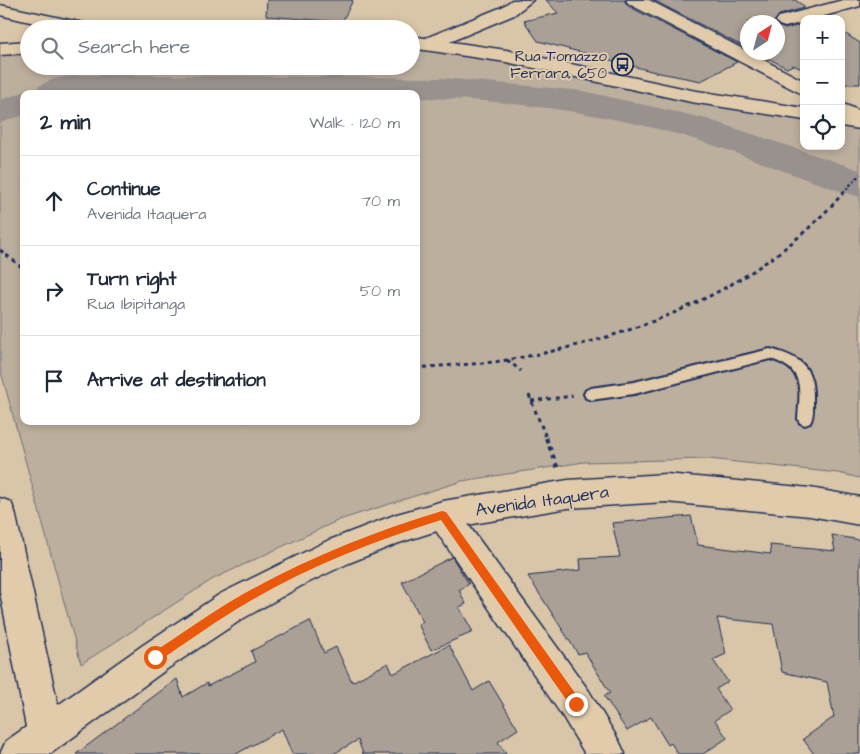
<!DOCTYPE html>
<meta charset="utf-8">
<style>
:root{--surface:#fff;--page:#f6f6f7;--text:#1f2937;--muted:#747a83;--line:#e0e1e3}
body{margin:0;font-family:"Architects Daughter",sans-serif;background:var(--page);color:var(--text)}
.controls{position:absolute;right:15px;top:15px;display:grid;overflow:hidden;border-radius:10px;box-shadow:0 2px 8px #0003}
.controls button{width:45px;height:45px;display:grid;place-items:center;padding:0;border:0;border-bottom:1px solid var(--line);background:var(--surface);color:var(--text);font:25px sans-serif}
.compass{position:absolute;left:740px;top:15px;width:45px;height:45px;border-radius:50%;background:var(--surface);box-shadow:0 2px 8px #0003;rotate:36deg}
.stop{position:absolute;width:15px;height:15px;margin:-11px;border:4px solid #ea580c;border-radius:50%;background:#fff}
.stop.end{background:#ea580c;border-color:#fff;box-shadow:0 1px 5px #0008}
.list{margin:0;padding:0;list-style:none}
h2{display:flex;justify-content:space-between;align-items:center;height:65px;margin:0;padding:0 20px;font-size:21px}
h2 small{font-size:16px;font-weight:400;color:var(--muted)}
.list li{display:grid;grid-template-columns:32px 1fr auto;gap:15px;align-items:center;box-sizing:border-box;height:90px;padding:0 20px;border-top:1px solid var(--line)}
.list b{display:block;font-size:19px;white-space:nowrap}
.list p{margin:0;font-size:16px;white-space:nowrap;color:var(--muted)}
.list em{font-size:16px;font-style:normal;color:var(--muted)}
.icon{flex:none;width:28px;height:28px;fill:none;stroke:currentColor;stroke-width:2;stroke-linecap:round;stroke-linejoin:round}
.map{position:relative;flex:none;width:860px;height:754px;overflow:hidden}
.search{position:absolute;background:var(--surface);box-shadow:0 2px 8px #0003;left:20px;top:20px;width:400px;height:55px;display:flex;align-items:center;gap:12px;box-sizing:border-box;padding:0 18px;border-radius:28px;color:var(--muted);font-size:19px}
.panel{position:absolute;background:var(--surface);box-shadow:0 2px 8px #0003;left:20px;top:90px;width:400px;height:335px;border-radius:10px}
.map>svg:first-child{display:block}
.green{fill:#bdaf9d;stroke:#6c6f7e;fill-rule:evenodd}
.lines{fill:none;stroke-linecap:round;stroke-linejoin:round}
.river{fill:#99918e;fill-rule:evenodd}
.building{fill:#aaa095;stroke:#1b2f5e}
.service-casing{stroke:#1b2f5e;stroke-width:4}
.minor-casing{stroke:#1b2f5e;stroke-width:3}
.primary-casing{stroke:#1b2f5e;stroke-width:3}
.path-far2{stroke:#1b2f5e;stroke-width:2.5;stroke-dasharray:2.5 2.5;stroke-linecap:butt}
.path-far1{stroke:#1b2f5e;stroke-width:3;stroke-dasharray:4 4;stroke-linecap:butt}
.path{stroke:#1b2f5e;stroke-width:4;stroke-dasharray:4.5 4.5;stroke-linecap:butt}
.service{fill:#e1cbaa;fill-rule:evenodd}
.minor{fill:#e1cbaa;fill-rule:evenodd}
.primary{fill:#e1cbaa;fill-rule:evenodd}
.route{fill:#ea580c}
.labels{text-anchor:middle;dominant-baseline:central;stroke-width:4;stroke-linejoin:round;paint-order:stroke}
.far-poi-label{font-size:15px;fill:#1b2f5e;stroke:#e1cbaa;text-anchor:end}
.street-label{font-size:18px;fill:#1b2f5e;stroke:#e1cbaa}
</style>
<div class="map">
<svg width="860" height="754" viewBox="0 0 860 754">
<rect width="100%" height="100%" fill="#d9c5a7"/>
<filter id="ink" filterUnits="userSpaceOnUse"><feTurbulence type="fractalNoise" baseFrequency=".02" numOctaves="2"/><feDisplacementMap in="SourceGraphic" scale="10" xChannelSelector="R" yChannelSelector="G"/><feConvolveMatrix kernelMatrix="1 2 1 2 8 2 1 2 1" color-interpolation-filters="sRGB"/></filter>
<g filter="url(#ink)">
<!-- green -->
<path class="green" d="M 411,41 L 804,113 L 804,146 L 841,146 L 841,118 L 860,121 L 860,478 L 838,473 L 709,459 L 584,462 L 462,481 L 339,520 L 213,579 L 81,664 L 0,368 L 0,49 L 29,46 L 29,66 L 411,66 ZM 24,94 L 416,94 L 416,421 L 24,421 Z"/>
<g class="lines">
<!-- river -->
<g class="river">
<path d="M 121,75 L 442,78 L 583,91 L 707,119 L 860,170 L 860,197 C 800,180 743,153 684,136 C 601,112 502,99 416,98 L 416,94 L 32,94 C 48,70 95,76 121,75 Z"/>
<polygon points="24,92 30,94 24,94 24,115 0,123 0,100"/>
</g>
</g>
<!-- building -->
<g class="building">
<polygon points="267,0 353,0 342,22 266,16"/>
<polygon points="546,0 624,0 628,6 737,62 701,81 655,72 538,41 524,21 558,13"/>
<polygon points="653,0 795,0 804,6 804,8 779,15 775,22 748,22 748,49"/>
<polygon points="804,24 804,70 793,65 787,68 756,52 778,52 778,26 785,29"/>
<polygon points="841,31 860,43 860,84 843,84 841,80"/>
<polygon points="691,516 698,545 771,554 770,545 835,551 832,535 860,540 860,754 814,754 803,739 834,717 827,682 782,672 773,624 717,618 726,654 713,660 728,682 716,689 730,710 715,720 727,738 703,754 678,754 671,743 668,745 651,717 627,731 604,696 610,693 585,652 578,654 528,576 581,570 580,559 620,557 612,523"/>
<polygon points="452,557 469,584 459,590 466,604 459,607 473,632 431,650 418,624 423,622 402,582"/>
<polygon points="310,621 324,653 336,647 352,682 388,663 393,674 449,645 473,691 489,681 518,729 498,742 506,754 363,754 358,740 333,754 292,754 282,729 236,754 76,754 177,679 183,697 207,683 208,686 255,662 251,651"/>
</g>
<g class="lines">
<defs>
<path id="service" d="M 770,349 C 800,357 814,366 813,400 C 813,408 814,416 810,423 L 805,425 L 800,423 L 798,419 C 800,388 805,369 770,359 L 634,394 L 591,400 L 586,398 L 584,394 L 586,390 L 591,388 L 634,382 Z"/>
<g id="minor">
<polygon points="512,0 533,0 514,15 435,48 421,48 419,44 421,40 502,7"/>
<polygon points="626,0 649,0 804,81 804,95 629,4"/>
<polygon points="843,0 860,0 860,6 814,19 804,19 804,22 785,27 779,25 776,21 779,17"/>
<polygon points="0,5 93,25 95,29 60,29 0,15"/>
<polygon points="841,103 860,111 860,125 841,117"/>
<polygon points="443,501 454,505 589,691 619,741 625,754 585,754 563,717 432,525 427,515 432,505"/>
</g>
<g id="primary">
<polygon points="411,36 506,50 691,90 804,108 804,120 691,102 506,62 411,48"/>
<polygon points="29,41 29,53 0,55 0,43"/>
<polygon points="841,114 860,117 860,129 841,126"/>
<polygon points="666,474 810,488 860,497 860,525 810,516 666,502 568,508 443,529 399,543 349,563 301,586 244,618 167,669 50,754 0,754 6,741 26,727 0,592 0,498 11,502 15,512 58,705 143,645 220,594 327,541 397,514 443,501 568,480"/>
</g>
</defs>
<!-- service casing -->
<use href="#service" class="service-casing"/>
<!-- minor casing -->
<use href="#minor" class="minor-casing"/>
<!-- primary casing -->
<use href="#primary" class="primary-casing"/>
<!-- path-far2 -->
<polyline class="path-far2" points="843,193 860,174"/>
<!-- path-far1 -->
<g class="path-far1">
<polyline points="0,250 24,269"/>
<polyline points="507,360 521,371"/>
<path d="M 416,368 C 446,365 477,365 507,360 C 635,338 757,292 844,192"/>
<polyline points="529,395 547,440"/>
<polyline points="531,401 573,396"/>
</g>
<!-- path -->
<polyline class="path" points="546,438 558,469"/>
<!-- service -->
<use href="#service" class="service"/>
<!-- minor -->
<use href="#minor" class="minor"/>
<!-- primary -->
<use href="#primary" class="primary"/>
</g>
</g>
<!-- route -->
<path class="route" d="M 442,511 L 446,512 L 580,700 L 580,708 L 572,708 L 441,520 C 370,542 298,571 235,610 C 209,626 184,644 159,661 L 152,661 L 152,653 C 177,637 202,619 228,603 C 295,563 369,533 442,511 Z"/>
<!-- icons -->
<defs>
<symbol id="bus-ring" viewBox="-11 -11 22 22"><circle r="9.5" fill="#e1cbaa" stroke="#1b2f5e" stroke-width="1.5"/><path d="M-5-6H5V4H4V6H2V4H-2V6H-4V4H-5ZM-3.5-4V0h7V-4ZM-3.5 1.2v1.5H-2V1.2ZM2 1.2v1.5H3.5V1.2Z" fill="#1b2f5e"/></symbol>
</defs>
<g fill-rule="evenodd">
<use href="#bus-ring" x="610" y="52" width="25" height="25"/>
</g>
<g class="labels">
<!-- far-poi labels -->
<g class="far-poi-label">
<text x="607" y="56">Rua Tomazzo<tspan x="607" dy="17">Ferrara, 650</tspan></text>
</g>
<!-- street labels -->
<g class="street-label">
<text transform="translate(542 501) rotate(-8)">Avenida Itaquera</text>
</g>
</g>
</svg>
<div class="controls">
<button>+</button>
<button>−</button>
<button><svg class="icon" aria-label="locate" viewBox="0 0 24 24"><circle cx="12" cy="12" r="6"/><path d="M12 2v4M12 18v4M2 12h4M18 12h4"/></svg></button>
</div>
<svg class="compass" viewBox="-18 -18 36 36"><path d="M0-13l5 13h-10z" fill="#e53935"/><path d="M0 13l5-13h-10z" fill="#747a83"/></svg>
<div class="stop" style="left:155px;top:657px"></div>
<div class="stop end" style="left:576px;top:704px"></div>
<div class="search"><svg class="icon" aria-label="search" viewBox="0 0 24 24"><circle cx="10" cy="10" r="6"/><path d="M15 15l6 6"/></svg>Search here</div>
<section class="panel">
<h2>2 min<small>Walk · 120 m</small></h2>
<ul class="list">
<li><svg class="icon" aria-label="ahead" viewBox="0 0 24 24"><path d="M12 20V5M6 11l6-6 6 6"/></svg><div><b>Continue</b><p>Avenida Itaquera</p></div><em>70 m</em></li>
<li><svg class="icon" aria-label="right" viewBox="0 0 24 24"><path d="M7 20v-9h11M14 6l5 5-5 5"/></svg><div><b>Turn right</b><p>Rua Ibipitanga</p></div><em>50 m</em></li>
<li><svg class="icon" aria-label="arrive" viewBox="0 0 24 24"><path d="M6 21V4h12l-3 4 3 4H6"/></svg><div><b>Arrive at destination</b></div></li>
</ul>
</section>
</div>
